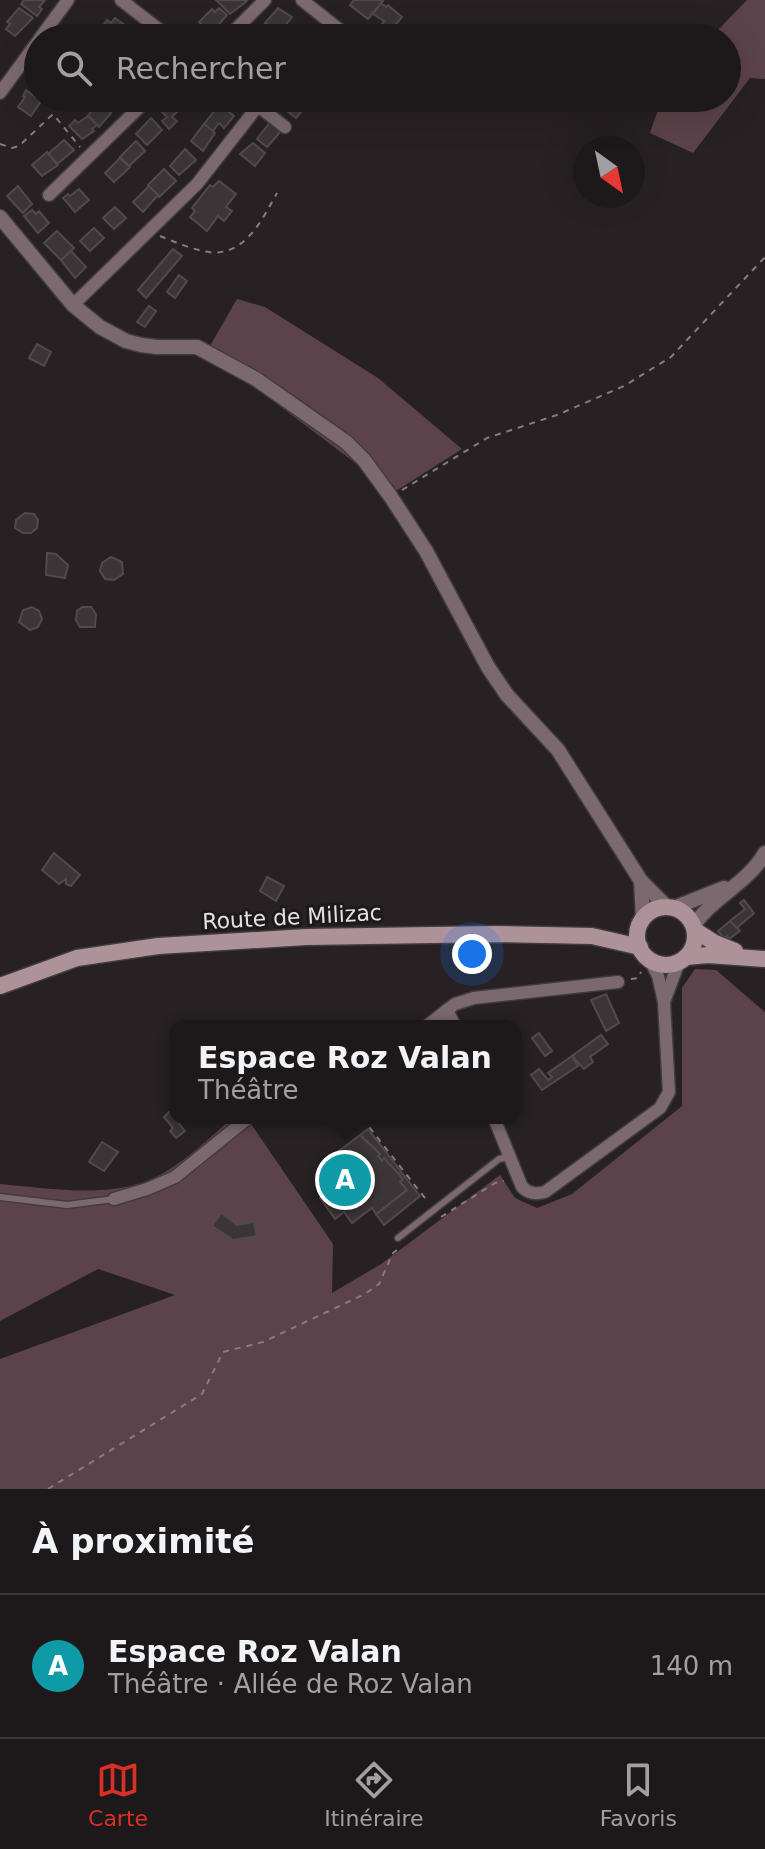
<!DOCTYPE html>
<html lang="fr">
<meta charset="utf-8">
<style>
:root{--surface:#1d191a;--page:#2a2627;--text:#f1f3f6;--muted:#a0a0a2;--line:#3b3839;--accent:#d93025}
body{margin:0;font-family:"DejaVu Sans",sans-serif;background:var(--page);color:var(--text)}
.compass{position:absolute;left:573px;top:136px;width:72px;height:72px;border-radius:50%;background:var(--surface);box-shadow:0 8px 32px #0002;rotate:147deg}
.you{position:absolute;left:472px;top:954px;width:28px;height:28px;margin:-20px;border:6px solid #fff;border-radius:50%;background:#1a73e8;box-shadow:0 0 0 12px #1a73e833}
.badge{display:grid;place-items:center;width:52px;height:52px;border-radius:50%;background:var(--accent);color:#fff;font-size:26px;font-weight:700}
.pin{position:absolute;translate:-50% -50%;border:4px solid #fff;box-shadow:0 2px 8px #0006}
.popup{position:absolute;left:169px;top:1020px;width:352px;height:104px;box-sizing:border-box;display:grid;place-content:center;border-radius:16px;background:var(--surface);filter:drop-shadow(0 2px 6px #0005);font-size:26px;white-space:nowrap;color:var(--muted)}
.popup b{font-size:30px;color:var(--text)}
.popup::after{content:'';position:absolute;left:50%;top:100%;margin-left:-16px;border:16px solid transparent;border-top-color:var(--surface)}
.list{margin:0;padding:0;list-style:none}
h2{display:flex;justify-content:space-between;align-items:center;height:104px;margin:0;padding:0 32px;font-size:34px}
h2 small{font-size:26px;font-weight:400;color:var(--muted)}
.list li{display:grid;grid-template-columns:52px 1fr auto;gap:24px;align-items:center;box-sizing:border-box;height:144px;padding:0 32px;border-top:2px solid var(--line)}
.list b{display:block;font-size:30px;white-space:nowrap}
.list p{margin:0;font-size:26px;white-space:nowrap;color:var(--muted)}
.list em{font-size:26px;font-style:normal;color:var(--muted)}
.icon{flex:none;width:44px;height:44px;fill:none;stroke:currentColor;stroke-width:2;stroke-linecap:round;stroke-linejoin:round}
.map{position:relative;flex:none;width:765px;height:1489px;overflow:hidden}
.search{position:absolute;background:var(--surface);box-shadow:0 8px 32px #0002;left:24px;right:24px;top:24px;height:88px;display:flex;align-items:center;gap:20px;box-sizing:border-box;padding:0 28px;border-radius:44px;color:var(--muted);font-size:30px}
.sheet{height:248px;background:var(--surface)}
nav{display:flex;justify-content:space-around;align-items:center;box-sizing:border-box;height:112px;border-top:2px solid var(--line);background:var(--surface);font-size:22px;color:var(--muted)}
nav a{display:grid;justify-items:center;gap:4px}
nav .on{color:var(--accent)}
.map>svg:first-child{display:block}
.green{fill:#5c424a}
.building{fill:#3b3537;stroke:#514a4c;stroke-width:2}
.lines{fill:none;stroke-linecap:round;stroke-linejoin:round}
.service-casing{stroke:#413c3e;stroke-width:9}
.minor-casing{stroke:#413c3e;stroke-width:15}
.tertiary-casing{stroke:#413c3e;stroke-width:17}
.secondary-casing{stroke:#413c3e;stroke-width:19}
.path{stroke:#837e7f;stroke-width:2;stroke-dasharray:6 6;stroke-linecap:butt}
.service{stroke:#7b696f;stroke-width:6}
.minor{stroke:#7b696f;stroke-width:12}
.tertiary{stroke:#7b696f;stroke-width:14}
.secondary{stroke:#ae929a;stroke-width:16}
.labels{text-anchor:middle;dominant-baseline:central;stroke-width:6;stroke-linejoin:round;paint-order:stroke}
.street-label{font-size:22px;fill:#e4e0e1;stroke:#1d1819}
</style>
<div class="map">
<svg width="765" height="1489" viewBox="0 0 765 1489">
<rect width="100%" height="100%" fill="#272123"/>
<!-- green -->
<g class="green">
<polygon points="747,0 765,0 765,79 750,78 693,153 650,133 662,98 727,98 727,38 705,38 716,32"/>
<polygon points="237,299 265,307 378,378 462,449 385,498 358,465 256,388 203,358"/>
<path d="M 695,969 L 716,970 L 765,1012 L 765,1489 L 0,1489 L 0,1359 L 175,1295 L 98,1269 L 0,1321 L 0,1184 C 48,1188 101,1198 147,1181 C 175,1171 210,1138 232,1118 L 247,1118 L 333,1244 L 332,1293 L 381,1264 L 500,1175 L 515,1198 L 537,1208 L 572,1194 L 682,1106 L 682,988 Z"/>
</g>
<!-- building -->
<g class="building">
<polygon points="24,0 45,0 39,7 42,9 37,16 21,4"/>
<polygon points="216,0 246,0 247,1 230,14"/>
<polygon points="354,0 381,0 383,1 368,19 350,5"/>
<polygon points="381,3 386,7 388,5 402,17 385,37 377,31 384,21 373,14"/>
<polygon points="19,8 33,18 15,36 6,29 10,24 7,22"/>
<polygon points="219,8 227,15 211,33 199,22 212,9 215,12"/>
<polygon points="278,8 292,17 280,32 265,23"/>
<polygon points="115,18 132,30 126,38 120,35 114,38 102,27 107,20 111,23"/>
<polygon points="195,27 206,35 203,38 180,38"/>
<polygon points="26,90 41,101 31,116 18,107 25,97 23,96"/>
<polygon points="285,98 296,98 305,107 296,118 280,105"/>
<polygon points="169,99 179,110 172,117 177,121 169,129 162,121 167,117 160,110"/>
<polygon points="100,103 111,113 99,127 88,115"/>
<polygon points="220,104 234,116 224,128 219,123 213,131 204,124"/>
<polygon points="88,116 97,125 92,129 94,131 82,139 69,126 75,120 78,123"/>
<polygon points="151,118 162,130 147,145 136,134"/>
<polygon points="271,121 282,130 267,147 257,139"/>
<polygon points="204,124 215,133 203,151 191,141"/>
<polygon points="64,140 74,150 57,164 48,154"/>
<polygon points="136,141 145,151 129,166 120,157"/>
<polygon points="253,143 265,153 255,166 240,154"/>
<polygon points="185,149 196,160 179,175 170,166"/>
<polygon points="47,152 58,165 42,176 32,165"/>
<polygon points="120,158 130,167 114,182 105,173"/>
<polygon points="164,169 176,181 159,197 148,185"/>
<polygon points="219,181 236,194 226,207 232,211 224,221 218,216 207,231 190,217 195,211 192,208 210,185 213,187"/>
<polygon points="18,186 32,204 23,213 7,196"/>
<polygon points="149,186 158,195 143,212 133,202"/>
<polygon points="79,189 89,200 75,212 63,198 68,194 70,196"/>
<polygon points="115,207 126,218 114,229 103,218"/>
<polygon points="32,210 36,214 39,211 49,223 38,233 24,216"/>
<polygon points="94,228 104,238 90,251 80,241"/>
<polygon points="57,231 74,248 61,260 44,243"/>
<polygon points="173,249 182,256 146,298 138,290"/>
<polygon points="71,251 86,267 75,278 61,260"/>
<polygon points="179,275 187,281 175,298 167,292"/>
<polygon points="149,306 156,311 145,327 137,322"/>
<polygon points="37,344 51,352 44,366 29,358"/>
<polygon points="25,513 34,514 38,520 37,528 31,533 23,533 15,528 16,520"/>
<polygon points="47,553 56,554 68,565 65,578 46,575"/>
<polygon points="111,557 122,562 123,574 114,580 105,579 100,571 102,563"/>
<polygon points="32,607 39,611 42,619 38,627 30,630 19,622 23,610"/>
<polygon points="82,607 91,607 96,614 95,627 80,627 76,620 77,611"/>
<polygon points="54,853 80,875 71,886 66,884 66,879 59,884 42,870"/>
<polygon points="267,877 284,886 276,901 260,891"/>
<polygon points="744,900 754,913 737,928 730,921 745,909 740,903"/>
<polygon points="730,921 740,931 729,939 727,936 724,938 718,931"/>
<polygon points="606,994 619,1023 606,1031 591,1000"/>
<polygon points="539,1033 552,1051 545,1056 532,1038"/>
<polygon points="601,1035 608,1044 590,1057 593,1062 584,1069 572,1056"/>
<polygon points="572,1056 578,1066 542,1090 531,1075 539,1069 548,1080 552,1077 548,1073"/>
<polygon points="175,1106 175,1118 186,1118 179,1124 185,1131 176,1138 170,1131 173,1128 164,1117"/>
<polygon points="368,1129 420,1196 384,1225 376,1214 407,1190 400,1182 403,1179 384,1158 382,1161 378,1156 380,1154 360,1135"/>
<polygon points="360,1135 380,1154 378,1156 382,1161 384,1158 403,1179 400,1182 407,1190 376,1214 372,1208 352,1223 344,1212 335,1219 320,1198 329,1191 322,1183 340,1169 331,1157"/>
<polygon points="102,1142 118,1152 104,1171 89,1162"/>
<polygon points="221,1213 237,1225 254,1222 257,1236 233,1240 212,1226"/>
</g>
<g class="lines">
<defs>
<g id="service">
<polyline points="0,1197 67,1205 114,1199"/>
<polyline points="398,1238 499,1159 510,1157"/>
</g>
<g id="minor">
<polyline points="121,0 170,38"/>
<polyline points="302,0 350,38"/>
<polyline points="40,38 68,0"/>
<polyline points="227,38 265,0"/>
<polyline points="0,93 38,41"/>
<polyline points="258,106 285,127"/>
<polyline points="49,195 149,98"/>
<polyline points="73,305 197,184 258,106 247,98"/>
<polyline points="664,1002 679,962"/>
<polyline points="447,1010 455,1004 474,998 618,982"/>
<polyline points="427,1026 447,1010 455,1026"/>
<path d="M 494,1118 L 522,1187 C 529,1194 536,1194 545,1192 L 660,1108 L 669,1092 L 664,1002 L 658,976 L 650,960"/>
<polyline points="114,1199 147,1189 175,1177 248,1118"/>
</g>
<g id="tertiary">
<polyline points="0,217 73,305 100,327 126,341 141,345 157,347 197,347 256,379 346,442 364,460 391,497 426,551 488,667 507,695 558,750 641,881 667,907"/>
<polyline points="641,881 643,918"/>
<polyline points="676,907 724,888"/>
<path d="M 694,925 C 713,897 748,883 765,853"/>
</g>
<g id="secondary">
<circle cx="666" cy="936" r="29"/>
<polyline points="696,931 715,943 735,951"/>
<polyline points="686,957 708,955 765,959"/>
<polyline points="0,986 77,958 158,946 306,937 496,934 592,936 640,947"/>
</g>
</defs>
<!-- service casing -->
<use href="#service" class="service-casing"/>
<!-- minor casing -->
<use href="#minor" class="minor-casing"/>
<!-- tertiary casing -->
<use href="#tertiary" class="tertiary-casing"/>
<!-- secondary casing -->
<use href="#secondary" class="secondary-casing"/>
<!-- path -->
<g class="path">
<polyline points="0,144 12,148 19,146 53,114 80,147"/>
<path d="M 160,236 C 175,242 193,250 209,252 C 245,257 263,218 277,193"/>
<polyline points="402,490 487,438 557,415 624,386 671,357 765,257"/>
<polyline points="631,979 638,978 641,972"/>
<polyline points="362,1118 428,1202"/>
<polyline points="441,1217 495,1183 504,1181"/>
<polyline points="48,1489 202,1394 223,1352 263,1342 365,1294 379,1284 393,1253 401,1247"/>
</g>
<!-- service -->
<use href="#service" class="service"/>
<!-- minor -->
<use href="#minor" class="minor"/>
<!-- tertiary -->
<use href="#tertiary" class="tertiary"/>
<!-- secondary -->
<use href="#secondary" class="secondary"/>
</g>
<g class="labels">
<!-- street labels -->
<g class="street-label">
<text transform="translate(292 917) rotate(-3)">Route de Milizac</text>
</g>
</g>
</svg>
<svg class="compass" viewBox="-18 -18 36 36"><path d="M0-13l5 13h-10z" fill="#e53935"/><path d="M0 13l5-13h-10z" fill="#a0a0a2"/></svg>
<div class="you"></div>
<div class="pin badge" style="left:345px;top:1180px;background:#0f9aa8">A</div>
<div class="popup"><b>Espace Roz Valan</b>Théâtre</div>
<div class="search"><svg class="icon" aria-label="search" viewBox="0 0 24 24"><circle cx="10" cy="10" r="6"/><path d="M15 15l6 6"/></svg>Rechercher</div>
</div>
<section class="sheet">
<h2>À proximité<small></small></h2>
<ul class="list">
<li><span class="badge" style="background:#0f9aa8">A</span><div><b>Espace Roz Valan</b><p>Théâtre · Allée de Roz Valan</p></div><em>140 m</em></li>
</ul>
</section>
<nav>
<a class="on"><svg class="icon" aria-label="map" viewBox="0 0 24 24"><path d="M3 6l6-2 6 2 6-2v14l-6 2-6-2-6 2zM9 4v14M15 6v14"/></svg>Carte</a>
<a><svg class="icon" aria-label="directions" viewBox="0 0 24 24"><path d="M12 3l9 9-9 9-9-9zM9 14v-3h6M13 9l2 2-2 2"/></svg>Itinéraire</a>
<a><svg class="icon" aria-label="saved" viewBox="0 0 24 24"><path d="M7 4h10v16l-5-4-5 4z"/></svg>Favoris</a>
</nav>
